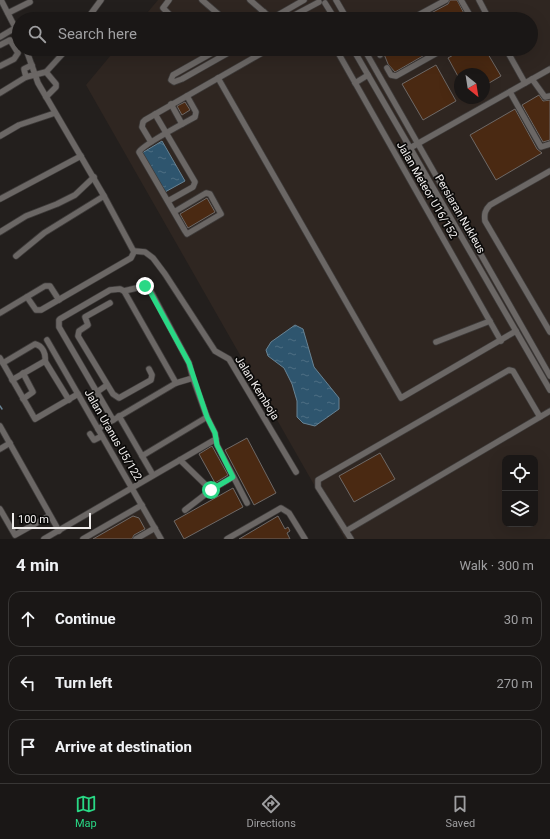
<!DOCTYPE html>
<meta charset="utf-8">
<style>
:root{--surface:#1a1716;--page:#272423;--text:#f1f3f6;--muted:#9f9fa1;--line:#383635;--accent:#29d885}
body{margin:0;font-family:Roboto,sans-serif;background:var(--page);color:var(--text)}
.controls{position:absolute;right:12px;bottom:12px;display:grid;overflow:hidden;border-radius:8px;box-shadow:0 4px 16px #0002}
.controls button{width:36px;height:36px;display:grid;place-items:center;padding:0;border:0;border-bottom:1px solid var(--line);background:var(--surface);color:var(--text);font:20px sans-serif}
.compass{position:absolute;left:454px;top:68px;width:36px;height:36px;border-radius:50%;background:var(--surface);box-shadow:0 4px 16px #0002;rotate:150deg}
.scale{position:absolute;left:12px;bottom:10px;width:79px;box-sizing:border-box;padding-left:4px;border:2px solid #f1eeed;border-top:0;font-size:11px;line-height:14px;white-space:nowrap;color:#f1eeed;-webkit-text-stroke:3px #0b0a09;paint-order:stroke}
.stop{position:absolute;width:12px;height:12px;margin:-9px;border:3px solid #29d885;border-radius:50%;background:#fff}
.stop.end{background:#29d885;border-color:#fff;box-shadow:0 1px 4px #0008}
.list{margin:0;padding:0;list-style:none}
h2{display:flex;justify-content:space-between;align-items:center;height:52px;margin:0;padding:0 16px;font-size:17px}
h2 small{font-size:13px;font-weight:400;color:var(--muted)}
.list li{display:grid;grid-template-columns:26px 1fr auto;gap:12px;align-items:center;box-sizing:border-box;height:56px;margin:0 8px 8px;padding:0 8px;border:1px solid var(--line);border-radius:12px}
.list b{display:block;font-size:15px;white-space:nowrap}
.list em{font-size:13px;font-style:normal;color:var(--muted)}
.icon{flex:none;width:22px;height:22px;fill:none;stroke:currentColor;stroke-width:2;stroke-linecap:round;stroke-linejoin:round}
.map{position:relative;flex:none;width:550px;height:539px;overflow:hidden}
.search{position:absolute;background:var(--surface);box-shadow:0 4px 16px #0002;left:12px;right:12px;top:12px;height:44px;display:flex;align-items:center;gap:10px;box-sizing:border-box;padding:0 14px;border-radius:22px;color:var(--muted);font-size:15px}
.sheet{height:244px;background:var(--surface)}
nav{display:flex;justify-content:space-around;align-items:center;box-sizing:border-box;height:56px;border-top:1px solid var(--line);background:var(--surface);font-size:11px;color:var(--muted)}
nav a{display:grid;justify-items:center;gap:2px}
nav .on{color:var(--accent)}
.map>svg:first-child{display:block}
.built{fill:#2f2621;fill-rule:evenodd}
.water{fill:url(#water-ripples);stroke:#688394}
.lines{fill:none;stroke-linecap:round;stroke-linejoin:round}
.stream{stroke:#688394;stroke-width:1.5}
.building{fill:#4a2912;stroke:#6e6967}
.minor-casing{stroke:#3e3b3a;stroke-width:7}
.minor{stroke:#6b6765;stroke-width:5.5}
.route{stroke:#29d885;stroke-width:5}
.labels{text-anchor:middle;dominant-baseline:central;stroke-width:3.5;stroke-linejoin:round;paint-order:stroke}
.street-label{font-size:11px;fill:#f1eeed;stroke:#0b0a09}
</style>
<div class="map">
<svg width="550" height="539" viewBox="0 0 550 539">
<defs>
<pattern id="water-ripples" width="26" height="14" patternUnits="userSpaceOnUse"><rect width="26" height="14" fill="#2e556e"/><path d="M2 4q2-2 4 0t4 0M15 11q2-2 4 0t4 0" fill="none" stroke="#4d6e83"/></pattern>
</defs>
<rect width="100%" height="100%" fill="#231f1d"/>
<!-- built -->
<g class="built">
<path d="M 158,0 L 550,0 L 550,539 L 345,539 L 86,85 L 116,49 L 531,49 L 531,19 L 142,19 ZM 460,74 L 484,74 L 484,98 L 460,98 ZM 505,458 L 535,458 L 535,524 L 505,524 Z"/>
<polygon points="141,508 158,539 88,539"/>
</g>
<!-- water -->
<g class="water">
<polygon points="162,141 185,181 165,192 142,153"/>
<polygon points="295,325 303,329 314,367 339,398 339,409 315,426 303,423 297,417 297,401 292,384 284,368 268,356 266,350 271,342"/>
</g>
<g class="lines">
<!-- stream -->
<polyline class="stream" points="0,406 2,409"/>
</g>
<!-- building -->
<g class="building">
<polygon points="450,0 457,0 467,19 420,19 448,4"/>
<polygon points="382,49 435,49 395,72 388,64"/>
<polygon points="464,49 485,49 501,76 484,86 484,74 460,74 460,80 448,58"/>
<polygon points="436,65 456,101 423,120 402,84"/>
<polygon points="539,95 543,101 550,100 550,140 543,142 522,105"/>
<polygon points="185,102 190,110 182,115 177,106"/>
<polygon points="515,109 537,149 542,153 496,180 470,135"/>
<polygon points="207,198 215,212 188,228 180,214"/>
<polygon points="247,438 276,493 254,505 225,450"/>
<polygon points="212,446 228,475 215,483 199,454"/>
<polygon points="380,453 395,479 354,502 339,476"/>
<polygon points="233,488 243,507 184,539 174,521"/>
<polygon points="133,516 139,518 145,529 134,535 132,539 93,539"/>
<polygon points="278,516 285,529 288,527 290,531 287,533 290,539 239,539"/>
</g>
<g class="lines">
<defs>
<g id="minor">
<polyline points="1,0 19,35"/>
<polyline points="169,0 163,8 174,19"/>
<polyline points="202,0 224,19"/>
<polyline points="250,0 272,19"/>
<polyline points="336,0 347,19"/>
<polyline points="461,0 472,19"/>
<polyline points="479,0 489,19"/>
<polyline points="325,3 335,19"/>
<polyline points="8,13 30,2"/>
<polyline points="87,19 101,0"/>
<polyline points="252,19 264,12"/>
<polyline points="271,19 304,0"/>
<polyline points="287,19 319,2"/>
<polyline points="411,19 446,0"/>
<polyline points="0,37 15,28"/>
<polyline points="0,45 10,40 18,53 14,59 0,66"/>
<polyline points="26,49 38,83 104,196 134,252 131,258 41,310 36,310 27,297"/>
<polyline points="219,49 173,75 171,80 174,82 182,79 235,49"/>
<polyline points="336,49 501,341"/>
<polyline points="353,49 550,390"/>
<polyline points="364,49 550,376"/>
<polyline points="377,49 380,55"/>
<polyline points="506,49 525,83"/>
<polyline points="387,68 391,75 396,76 444,49"/>
<polyline points="26,77 24,69 32,65"/>
<polyline points="218,78 401,398 516,331"/>
<polyline points="532,79 545,97 550,96"/>
<polyline points="355,83 368,75"/>
<polyline points="510,92 541,147 550,144"/>
<polyline points="0,93 26,77 46,72 67,49"/>
<polyline points="46,97 56,87 56,84 46,72"/>
<polyline points="171,104 182,124"/>
<polyline points="155,114 195,182 193,187 168,201"/>
<polyline points="0,136 19,125 55,113"/>
<polyline points="151,142 142,127 143,122 145,120 269,49"/>
<polyline points="410,148 550,69"/>
<path d="M 550,171 L 490,205 C 485,210 484,214 485,221 L 550,332"/>
<polyline points="0,199 81,156"/>
<path d="M 174,212 L 206,193 L 210,194 L 221,214 L 187,234 L 185,231 L 139,152 C 142,145 186,122 195,117 L 196,112 L 187,96"/>
<polyline points="0,232 26,216 57,204 75,195 94,177"/>
<polyline points="134,251 145,252 153,258 165,274 215,351 229,359 232,364 296,472"/>
<polyline points="16,256 44,233 104,196"/>
<polyline points="110,303 85,317 88,325 79,331 78,336 113,394 119,398 151,380 152,375 149,369"/>
<polyline points="0,313 45,286 50,286 59,300"/>
<polyline points="47,340 161,539"/>
<polyline points="436,342 490,321"/>
<polyline points="0,358 35,419 78,394"/>
<path d="M 3,363 L 35,344 C 43,346 46,354 45,361"/>
<polyline points="23,373 33,392 23,399"/>
<polyline points="193,378 207,417 215,433 217,445 247,503"/>
<polyline points="12,380 45,361 69,400"/>
<polyline points="97,392 107,385"/>
<polyline points="119,416 153,475"/>
<polyline points="113,420 59,327 59,320 60,319 110,290 120,289 124,291 176,383"/>
<polyline points="0,426 59,531"/>
<polyline points="98,429 176,383 193,378 189,363 149,288 145,286 124,291"/>
<polyline points="90,434 94,440 102,436"/>
<polyline points="0,449 10,443"/>
<polyline points="142,456 207,417"/>
<polyline points="180,460 211,490"/>
<polyline points="0,509 15,535 49,516"/>
<polyline points="185,510 211,490 233,477"/>
<polyline points="346,531 550,411"/>
<polyline points="44,539 216,439"/>
<polyline points="83,539 142,505"/>
<polyline points="136,539 155,528"/>
<polyline points="227,539 281,508 289,513 305,539"/>
<polyline points="351,539 318,487 318,480 509,370 513,371 540,417"/>
</g>
</defs>
<!-- minor casing -->
<use href="#minor" class="minor-casing"/>
<!-- minor -->
<use href="#minor" class="minor"/>
</g>
<g class="lines">
<!-- route -->
<polyline class="route" points="145,286 148,288 189,363 207,417 215,433 217,445 233,477 211,490"/>
</g>
<g class="labels">
<!-- street labels -->
<g class="street-label">
<text transform="translate(427 190) rotate(60)">Jalan Meteor U16/152</text>
<text transform="translate(460 214) rotate(60)">Persiaran Nukleus</text>
<text transform="translate(257 388) rotate(58)">Jalan Kemboja</text>
<text transform="translate(113 435) rotate(60)">Jalan Uranus U5/122</text>
</g>
</g>
</svg>
<div class="controls">
<button><svg class="icon" aria-label="locate" viewBox="0 0 24 24"><circle cx="12" cy="12" r="6"/><path d="M12 2v4M12 18v4M2 12h4M18 12h4"/></svg></button>
<button><svg class="icon" aria-label="layers" viewBox="0 0 24 24"><path d="M12 4l9 5-9 5-9-5zM3 14l9 5 9-5"/></svg></button>
</div>
<svg class="compass" viewBox="-18 -18 36 36"><path d="M0-13l5 13h-10z" fill="#e53935"/><path d="M0 13l5-13h-10z" fill="#9f9fa1"/></svg>
<div class="scale">100 m</div>
<div class="stop" style="left:211px;top:490px"></div>
<div class="stop end" style="left:145px;top:286px"></div>
<div class="search"><svg class="icon" aria-label="search" viewBox="0 0 24 24"><circle cx="10" cy="10" r="6"/><path d="M15 15l6 6"/></svg>Search here</div>
</div>
<section class="sheet">
<h2>4 min<small>Walk · 300 m</small></h2>
<ul class="list">
<li><svg class="icon" aria-label="ahead" viewBox="0 0 24 24"><path d="M12 20V5M6 11l6-6 6 6"/></svg><div><b>Continue</b></div><em>30 m</em></li>
<li><svg class="icon" aria-label="left" viewBox="0 0 24 24"><path d="M17 20v-9H6M10 6l-5 5 5 5"/></svg><div><b>Turn left</b></div><em>270 m</em></li>
<li><svg class="icon" aria-label="arrive" viewBox="0 0 24 24"><path d="M6 21V4h12l-3 4 3 4H6"/></svg><div><b>Arrive at destination</b></div></li>
</ul>
</section>
<nav>
<a class="on"><svg class="icon" aria-label="map" viewBox="0 0 24 24"><path d="M3 6l6-2 6 2 6-2v14l-6 2-6-2-6 2zM9 4v14M15 6v14"/></svg>Map</a>
<a><svg class="icon" aria-label="directions" viewBox="0 0 24 24"><path d="M12 3l9 9-9 9-9-9zM9 14v-3h6M13 9l2 2-2 2"/></svg>Directions</a>
<a><svg class="icon" aria-label="saved" viewBox="0 0 24 24"><path d="M7 4h10v16l-5-4-5 4z"/></svg>Saved</a>
</nav>
